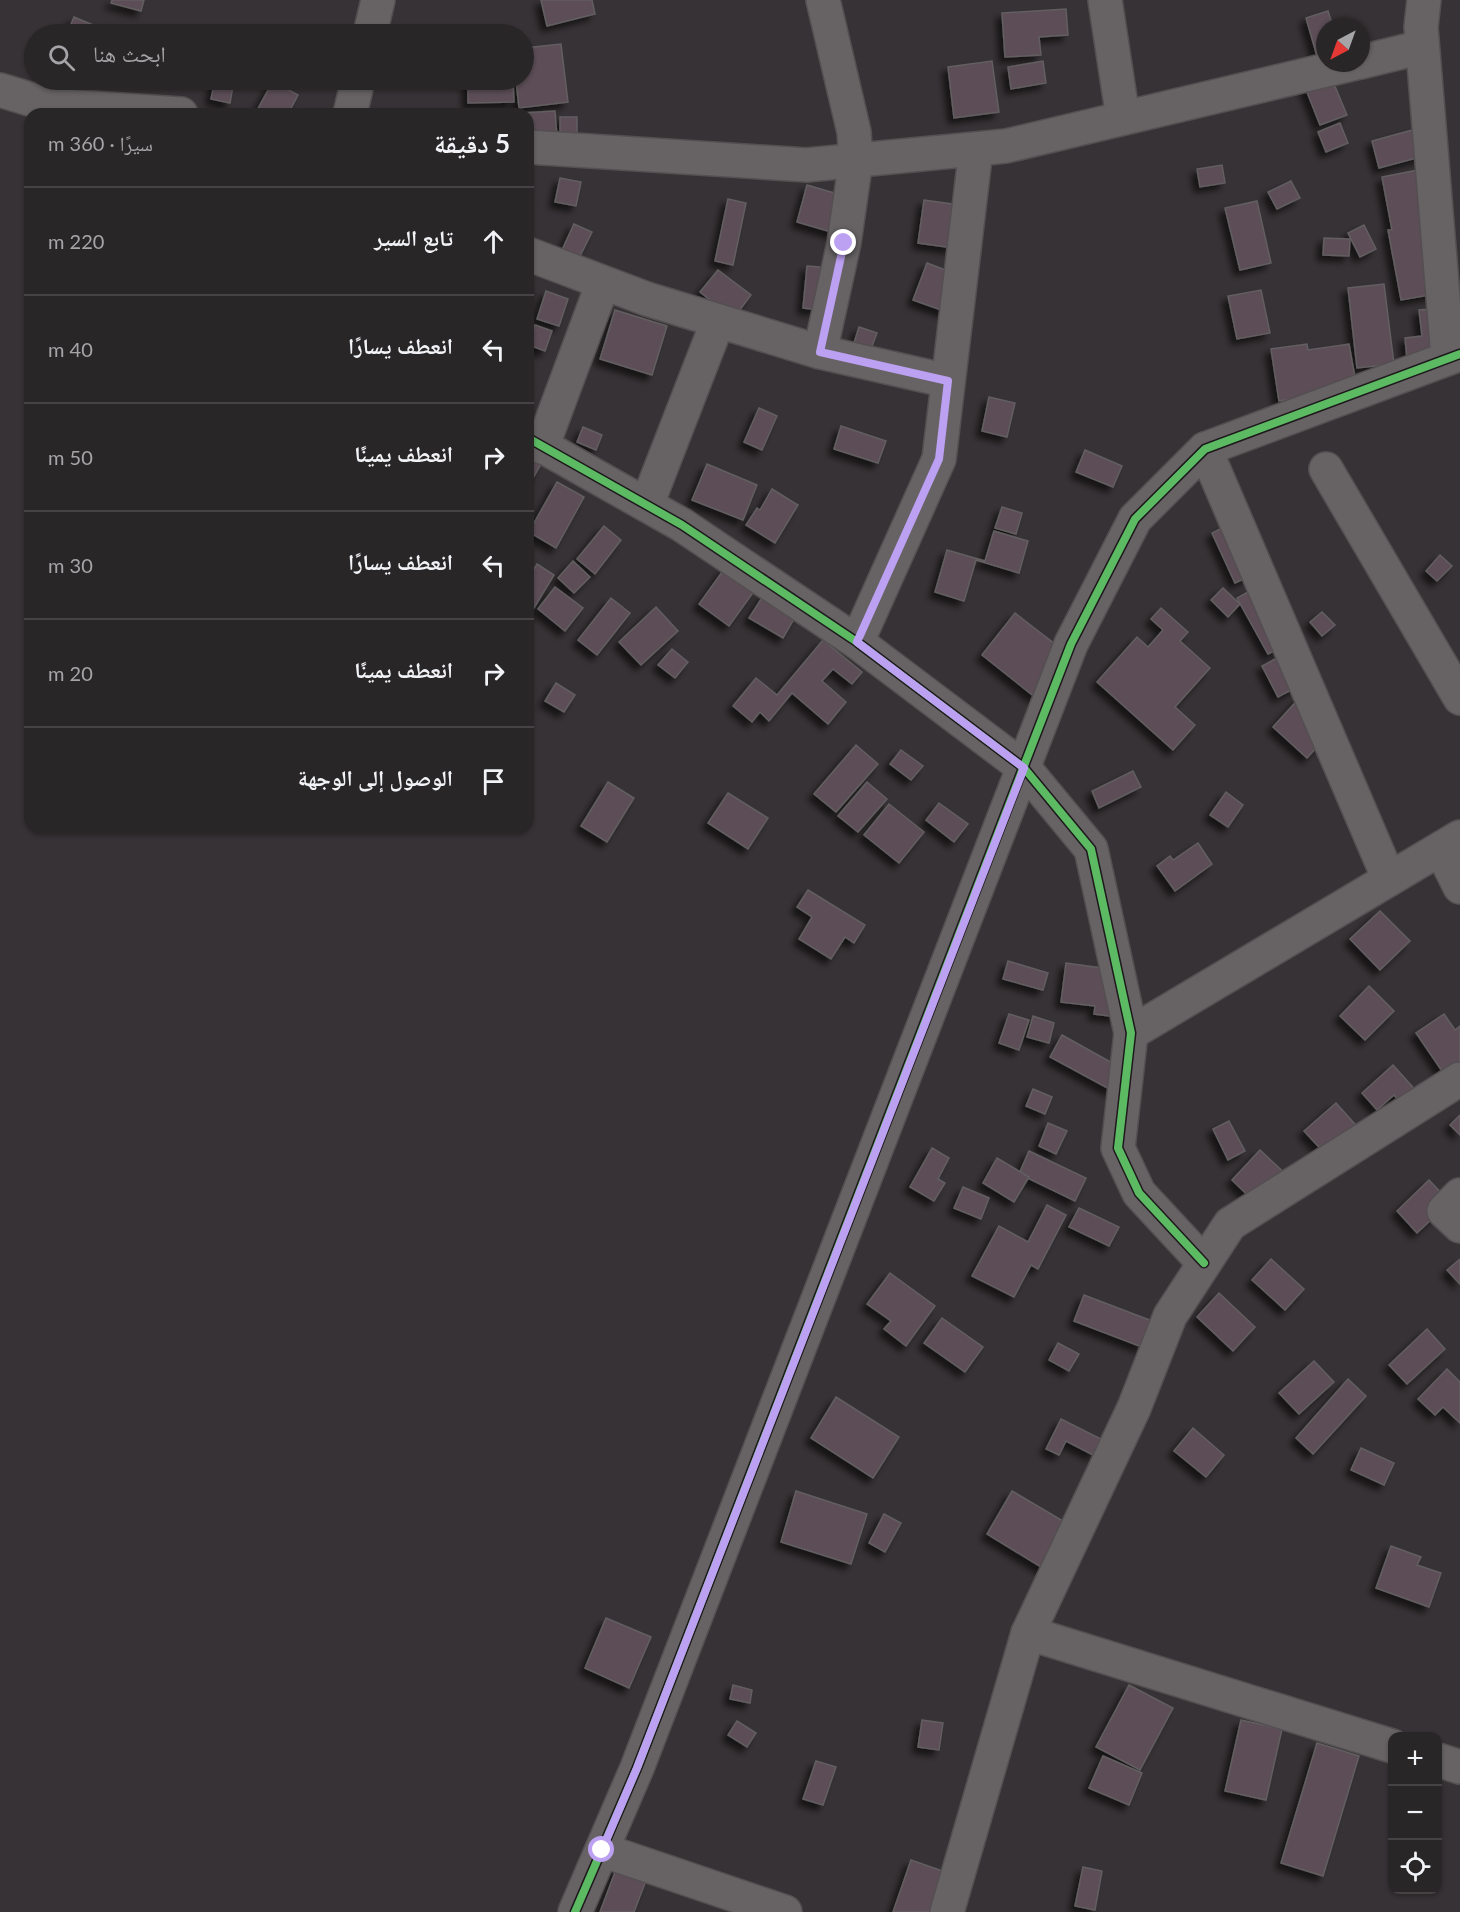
<!DOCTYPE html>
<html lang="ar">
<meta charset="utf-8">
<style>
:root{--surface:#292628;--page:#312e30;--text:#f1f3f6;--muted:#a5a5a8;--line:#454345}
body{margin:0;font-family:Lato,"Noto Naskh Arabic",sans-serif;background:var(--page);color:var(--text);direction:rtl}
.controls{position:absolute;right:18px;bottom:18px;display:grid;overflow:hidden;border-radius:12px;box-shadow:0 2px 4px #0004}
.controls button{width:54px;height:54px;display:grid;place-items:center;padding:0;border:0;border-bottom:2px solid var(--line);background:var(--surface);color:var(--text);font:30px sans-serif}
.compass{position:absolute;left:1316px;top:18px;width:54px;height:54px;border-radius:50%;background:var(--surface);box-shadow:0 2px 4px #0004;rotate:221deg}
.stop{position:absolute;width:18px;height:18px;margin:-14px;border:4px solid #bca0f2;border-radius:50%;background:#fff}
.stop.end{background:#bca0f2;border-color:#fff;box-shadow:0 2px 6px #0008}
.list{margin:0;padding:0;list-style:none}
h2{display:flex;justify-content:space-between;align-items:center;height:78px;margin:0;padding:0 24px;font-size:26px}
h2 small{font-size:20px;font-weight:400;color:var(--muted)}
.list li{display:grid;grid-template-columns:39px 1fr auto;gap:18px;align-items:center;box-sizing:border-box;height:108px;padding:0 24px;border-top:2px solid var(--line)}
.list b{display:block;font-size:22px;white-space:nowrap}
.list em{font-size:20px;font-style:normal;color:var(--muted)}
.icon{flex:none;width:33px;height:33px;fill:none;stroke:currentColor;stroke-width:2;stroke-linecap:round;stroke-linejoin:round}
.map{position:relative;flex:none;width:1460px;height:1912px;overflow:hidden;direction:ltr}
.search{position:absolute;background:var(--surface);box-shadow:0 2px 4px #0004;left:24px;top:24px;width:510px;height:66px;display:flex;align-items:center;gap:15px;box-sizing:border-box;padding:0 21px;border-radius:33px;color:var(--muted);font-size:22px}
.panel{position:absolute;background:var(--surface);box-shadow:0 2px 4px #0004;left:24px;top:108px;width:510px;height:726px;border-radius:18px;direction:rtl}
.map>svg:first-child{display:block}
.building{fill:#5c4e57;stroke:#625e60;stroke-width:1.5;filter:url(#shadow)}
.lines{fill:none;stroke-linecap:round;stroke-linejoin:round}
.minor-casing{stroke:#544f51;stroke-width:36}
.minor{stroke:#676365;stroke-width:33}
.cycleway-casing{stroke:#1e191c;stroke-width:11}
.cycleway{stroke:#5cba63;stroke-width:8}
.route{stroke:#bca0f2;stroke-width:8}
</style>
<div class="map">
<svg width="1460" height="1912" viewBox="0 0 1460 1912">
<defs>
<filter id="shadow"><feDropShadow dx="-5.5" dy="5.5" stdDeviation="3" flood-color="#0009"/></filter>
</defs>
<rect width="100%" height="100%" fill="#373235"/>
<!-- building -->
<g class="building">
<polygon points="112,0 144,0 141,11 111,3"/>
<polygon points="541,0 592,0 595,14 547,26"/>
<polygon points="1066,9 1068,35 1039,37 1041,55 1005,57 1002,13"/>
<polygon points="1328,11 1333,27 1325,27 1325,54 1317,56 1306,18"/>
<polygon points="74,17 93,25 89,34 67,34"/>
<polygon points="561,44 568,102 519,108 516,80 524,80 524,48"/>
<polygon points="992,61 999,112 954,118 948,67"/>
<polygon points="1043,61 1046,83 1011,89 1008,67"/>
<polygon points="1329,72 1347,115 1320,125 1303,82"/>
<polygon points="215,80 234,80 230,103 211,99"/>
<polygon points="468,80 513,80 514,102 468,103"/>
<polygon points="273,81 298,95 288,114 255,114"/>
<polygon points="555,111 558,151 528,152 528,114 521,113"/>
<rect x="560" y="117" width="17" height="35"/>
<polygon points="1340,123 1348,143 1326,152 1318,132"/>
<polygon points="1416,129 1424,156 1379,168 1372,141"/>
<polygon points="1222,165 1225,183 1200,187 1197,169"/>
<polygon points="1428,168 1453,291 1401,300 1388,230 1392,230 1382,177"/>
<polygon points="560,178 581,182 576,206 555,202"/>
<polygon points="1291,181 1300,198 1277,209 1268,192"/>
<polygon points="807,185 855,199 845,236 797,222"/>
<polygon points="728,199 746,203 733,265 715,261"/>
<polygon points="924,200 959,205 953,248 918,243"/>
<polygon points="1257,201 1271,263 1240,270 1225,208"/>
<polygon points="574,224 592,232 579,258 562,250"/>
<polygon points="1364,225 1376,249 1360,257 1348,233"/>
<polygon points="1324,238 1350,239 1349,256 1323,255"/>
<polygon points="927,263 961,276 947,312 913,300"/>
<polygon points="807,266 833,268 830,311 803,308"/>
<polygon points="718,270 751,295 733,319 700,292"/>
<polygon points="1384,284 1394,364 1357,368 1348,288"/>
<polygon points="1261,290 1270,333 1237,339 1228,296"/>
<polygon points="546,291 568,299 559,326 537,319"/>
<polygon points="1445,308 1450,354 1407,359 1405,338 1422,336 1419,310"/>
<polygon points="615,310 667,326 652,375 600,359"/>
<polygon points="535,325 552,331 545,351 529,345"/>
<polygon points="859,327 877,333 871,349 854,343"/>
<polygon points="1307,344 1308,350 1349,344 1357,389 1279,401 1271,349"/>
<polygon points="989,397 1015,403 1007,437 982,431"/>
<polygon points="759,408 777,416 762,450 744,442"/>
<polygon points="841,426 886,441 878,463 834,449"/>
<polygon points="583,427 602,435 596,450 577,442"/>
<polygon points="1085,450 1122,466 1113,487 1076,472"/>
<polygon points="528,456 541,464 528,487"/>
<polygon points="707,464 757,485 743,520 692,500"/>
<polygon points="557,482 584,497 556,548 529,532"/>
<polygon points="772,489 798,505 775,543 746,525 757,508 760,510"/>
<polygon points="1002,507 1022,513 1016,534 995,528"/>
<polygon points="1236,521 1259,572 1235,583 1212,533"/>
<polygon points="604,526 621,540 595,574 577,559"/>
<polygon points="994,531 1028,541 1019,573 976,560 964,601 935,592 947,550 985,561"/>
<polygon points="1440,555 1452,566 1437,581 1426,571"/>
<polygon points="573,561 590,577 574,593 558,578"/>
<polygon points="537,564 554,575 534,608 528,604 528,579"/>
<polygon points="725,568 755,590 729,626 699,604"/>
<polygon points="1266,582 1297,639 1268,654 1237,598"/>
<polygon points="555,587 583,608 565,631 538,609"/>
<polygon points="1223,588 1240,604 1228,617 1211,600"/>
<polygon points="765,593 798,612 783,638 749,618"/>
<polygon points="611,598 630,613 597,655 578,640"/>
<polygon points="656,607 678,631 641,665 619,642"/>
<polygon points="1161,608 1188,632 1180,641 1210,668 1175,707 1195,725 1173,750 1097,682 1137,637 1148,647 1163,630 1151,619"/>
<polygon points="1322,612 1335,625 1322,636 1310,622"/>
<polygon points="1015,613 1069,655 1036,698 982,655"/>
<polygon points="823,640 862,672 852,684 833,669 822,681 846,702 828,724 792,693 769,721 760,712 752,722 733,706 756,678 777,695"/>
<polygon points="1298,647 1314,678 1278,697 1262,666"/>
<polygon points="672,649 688,662 675,678 658,665"/>
<polygon points="556,683 575,695 564,712 545,701"/>
<polygon points="1302,695 1336,726 1307,758 1273,727"/>
<polygon points="856,745 878,764 836,812 814,794"/>
<polygon points="901,750 923,766 911,780 890,764"/>
<polygon points="1133,771 1141,787 1099,808 1092,791"/>
<polygon points="608,782 634,798 607,842 581,826"/>
<polygon points="867,782 887,799 858,832 838,816"/>
<polygon points="1226,792 1243,805 1228,827 1210,815"/>
<polygon points="728,793 768,818 748,849 708,823"/>
<polygon points="939,803 968,824 954,842 926,820"/>
<polygon points="889,804 924,832 899,863 864,835"/>
<polygon points="1198,843 1212,864 1175,891 1157,866 1170,856 1173,860"/>
<polygon points="808,890 865,925 854,943 845,937 831,959 799,939 812,917 797,907"/>
<polygon points="1380,911 1410,941 1380,970 1350,939"/>
<polygon points="1008,961 1048,973 1043,990 1003,979"/>
<polygon points="1066,963 1123,971 1117,1017 1094,1014 1095,1006 1061,1002"/>
<polygon points="1369,986 1394,1011 1365,1040 1340,1016"/>
<polygon points="1009,1014 1029,1020 1019,1050 999,1043"/>
<polygon points="1444,1014 1455,1030 1460,1026 1460,1091 1457,1093 1416,1033"/>
<polygon points="1033,1016 1054,1023 1049,1043 1027,1037"/>
<polygon points="1062,1035 1125,1070 1113,1091 1050,1057"/>
<polygon points="1393,1065 1427,1103 1412,1116 1394,1095 1377,1110 1362,1093"/>
<polygon points="1033,1089 1052,1097 1045,1114 1026,1106"/>
<polygon points="1336,1103 1362,1132 1330,1159 1304,1131"/>
<polygon points="1460,1115 1460,1135 1450,1125"/>
<polygon points="1229,1121 1245,1151 1228,1160 1213,1129"/>
<polygon points="1048,1123 1067,1131 1056,1154 1039,1146"/>
<polygon points="932,1148 949,1158 938,1179 945,1183 934,1201 910,1187"/>
<polygon points="1260,1150 1292,1180 1263,1210 1232,1180"/>
<polygon points="1029,1151 1086,1178 1075,1201 1019,1174"/>
<polygon points="997,1158 1029,1177 1014,1202 983,1183"/>
<polygon points="1429,1180 1450,1202 1417,1233 1397,1211"/>
<polygon points="963,1187 989,1198 981,1219 954,1208"/>
<polygon points="1047,1205 1066,1215 1038,1269 1031,1265 1014,1297 972,1276 999,1226 1028,1242"/>
<polygon points="1079,1208 1119,1227 1109,1246 1069,1227"/>
<polygon points="1271,1259 1304,1289 1285,1310 1252,1280"/>
<polygon points="1460,1259 1460,1284 1447,1270"/>
<polygon points="890,1273 935,1306 906,1346 884,1329 891,1321 867,1304"/>
<polygon points="1219,1293 1255,1327 1233,1351 1197,1317"/>
<polygon points="1084,1295 1152,1321 1142,1347 1074,1321"/>
<polygon points="942,1318 983,1347 965,1372 924,1343"/>
<polygon points="1427,1329 1445,1349 1407,1384 1389,1365"/>
<polygon points="1058,1343 1079,1354 1069,1371 1049,1360"/>
<polygon points="1314,1361 1334,1382 1299,1414 1279,1393"/>
<polygon points="1447,1369 1460,1382 1460,1423 1443,1407 1435,1415 1418,1399"/>
<polygon points="1348,1379 1366,1396 1313,1454 1296,1438"/>
<polygon points="836,1397 899,1437 873,1478 811,1438"/>
<polygon points="1061,1419 1101,1439 1093,1455 1066,1441 1059,1455 1046,1449"/>
<polygon points="1193,1428 1224,1455 1206,1477 1174,1451"/>
<polygon points="1361,1448 1394,1463 1384,1485 1351,1470"/>
<polygon points="796,1491 867,1514 851,1564 781,1542"/>
<polygon points="1012,1491 1080,1531 1054,1575 987,1534"/>
<polygon points="884,1514 901,1523 885,1552 869,1543"/>
<polygon points="1391,1546 1421,1557 1417,1565 1441,1573 1429,1607 1376,1588"/>
<polygon points="606,1618 651,1637 629,1688 585,1668"/>
<polygon points="733,1685 752,1690 750,1703 730,1699"/>
<polygon points="1129,1685 1173,1708 1140,1770 1096,1747"/>
<polygon points="922,1720 943,1723 939,1750 918,1747"/>
<polygon points="1241,1720 1282,1729 1266,1800 1225,1791"/>
<polygon points="737,1721 756,1733 747,1747 728,1735"/>
<polygon points="1317,1743 1359,1756 1323,1876 1281,1863"/>
<polygon points="1103,1756 1142,1773 1129,1805 1089,1788"/>
<polygon points="816,1761 836,1767 823,1805 803,1799"/>
<polygon points="911,1860 968,1880 956,1912 893,1912"/>
<polygon points="617,1867 647,1878 634,1912 600,1912"/>
<polygon points="1083,1867 1102,1871 1095,1910 1075,1906"/>
</g>
<g class="lines">
<defs>
<g id="minor">
<polyline points="1105,0 1123,118"/>
<polyline points="1424,0 1421,27 1448,358"/>
<polyline points="370,34 378,0"/>
<polyline points="1361,62 1422,47"/>
<polyline points="0,90 49,105 181,114"/>
<polyline points="350,114 358,80"/>
<polyline points="528,147 807,165 1006,146 1356,63"/>
<polyline points="528,254 647,299 820,352 948,381"/>
<polyline points="820,352 844,243 856,160 854,132 823,0"/>
<polyline points="528,438 682,525 857,642 1024,768 1091,849 1131,1033 1118,1148 1139,1193 1204,1263"/>
<polyline points="542,447 603,283"/>
<polyline points="1205,449 1389,879"/>
<polyline points="1326,469 1460,698"/>
<polyline points="647,504 718,321"/>
<polyline points="857,642 939,459 976,149"/>
<polyline points="1441,849 1460,887"/>
<polyline points="1131,1033 1460,837"/>
<polyline points="1460,1195 1444,1211 1460,1226"/>
<polyline points="1028,1633 1392,1746"/>
<polyline points="1438,1760 1460,1767"/>
<polyline points="602,1850 785,1912"/>
<polyline points="575,1912 637,1768 1071,644 1135,519 1205,449 1460,354"/>
<polyline points="947,1912 1028,1633 1134,1408 1170,1316 1230,1224 1460,1079"/>
</g>
</defs>
<!-- minor casing -->
<use href="#minor" class="minor-casing"/>
<!-- minor -->
<use href="#minor" class="minor"/>
<defs>
<g id="cycleway">
<polyline points="528,438 682,525 857,642 1024,768 1091,849 1131,1033 1118,1148 1139,1193 1204,1263"/>
<polyline points="575,1912 637,1768 1071,644 1135,519 1205,449 1460,354"/>
</g>
</defs>
<!-- cycleway casing -->
<use href="#cycleway" class="cycleway-casing"/>
<!-- cycleway -->
<use href="#cycleway" class="cycleway"/>
</g>
<g class="lines">
<!-- route -->
<polyline class="route" points="602,1850 637,1768 1024,768 857,642 939,459 948,381 820,352 844,243"/>
</g>
</svg>
<div class="controls">
<button>+</button>
<button>−</button>
<button><svg class="icon" aria-label="locate" viewBox="0 0 24 24"><circle cx="12" cy="12" r="6"/><path d="M12 2v4M12 18v4M2 12h4M18 12h4"/></svg></button>
</div>
<svg class="compass" viewBox="-18 -18 36 36"><path d="M0-13l5 13h-10z" fill="#e53935"/><path d="M0 13l5-13h-10z" fill="#a5a5a8"/></svg>
<div class="stop" style="left:602px;top:1850px"></div>
<div class="stop end" style="left:844px;top:243px"></div>
<div class="search"><svg class="icon" aria-label="search" viewBox="0 0 24 24"><circle cx="10" cy="10" r="6"/><path d="M15 15l6 6"/></svg>ابحث هنا</div>
<section class="panel">
<h2>5 دقيقة<small>سيرًا · 360 m</small></h2>
<ul class="list">
<li><svg class="icon" aria-label="ahead" viewBox="0 0 24 24"><path d="M12 20V5M6 11l6-6 6 6"/></svg><div><b>تابع السير</b></div><em>220 m</em></li>
<li><svg class="icon" aria-label="left" viewBox="0 0 24 24"><path d="M17 20v-9H6M10 6l-5 5 5 5"/></svg><div><b>انعطف يسارًا</b></div><em>40 m</em></li>
<li><svg class="icon" aria-label="right" viewBox="0 0 24 24"><path d="M7 20v-9h11M14 6l5 5-5 5"/></svg><div><b>انعطف يمينًا</b></div><em>50 m</em></li>
<li><svg class="icon" aria-label="left" viewBox="0 0 24 24"><path d="M17 20v-9H6M10 6l-5 5 5 5"/></svg><div><b>انعطف يسارًا</b></div><em>30 m</em></li>
<li><svg class="icon" aria-label="right" viewBox="0 0 24 24"><path d="M7 20v-9h11M14 6l5 5-5 5"/></svg><div><b>انعطف يمينًا</b></div><em>20 m</em></li>
<li><svg class="icon" aria-label="arrive" viewBox="0 0 24 24"><path d="M6 21V4h12l-3 4 3 4H6"/></svg><div><b>الوصول إلى الوجهة</b></div></li>
</ul>
</section>
</div>
